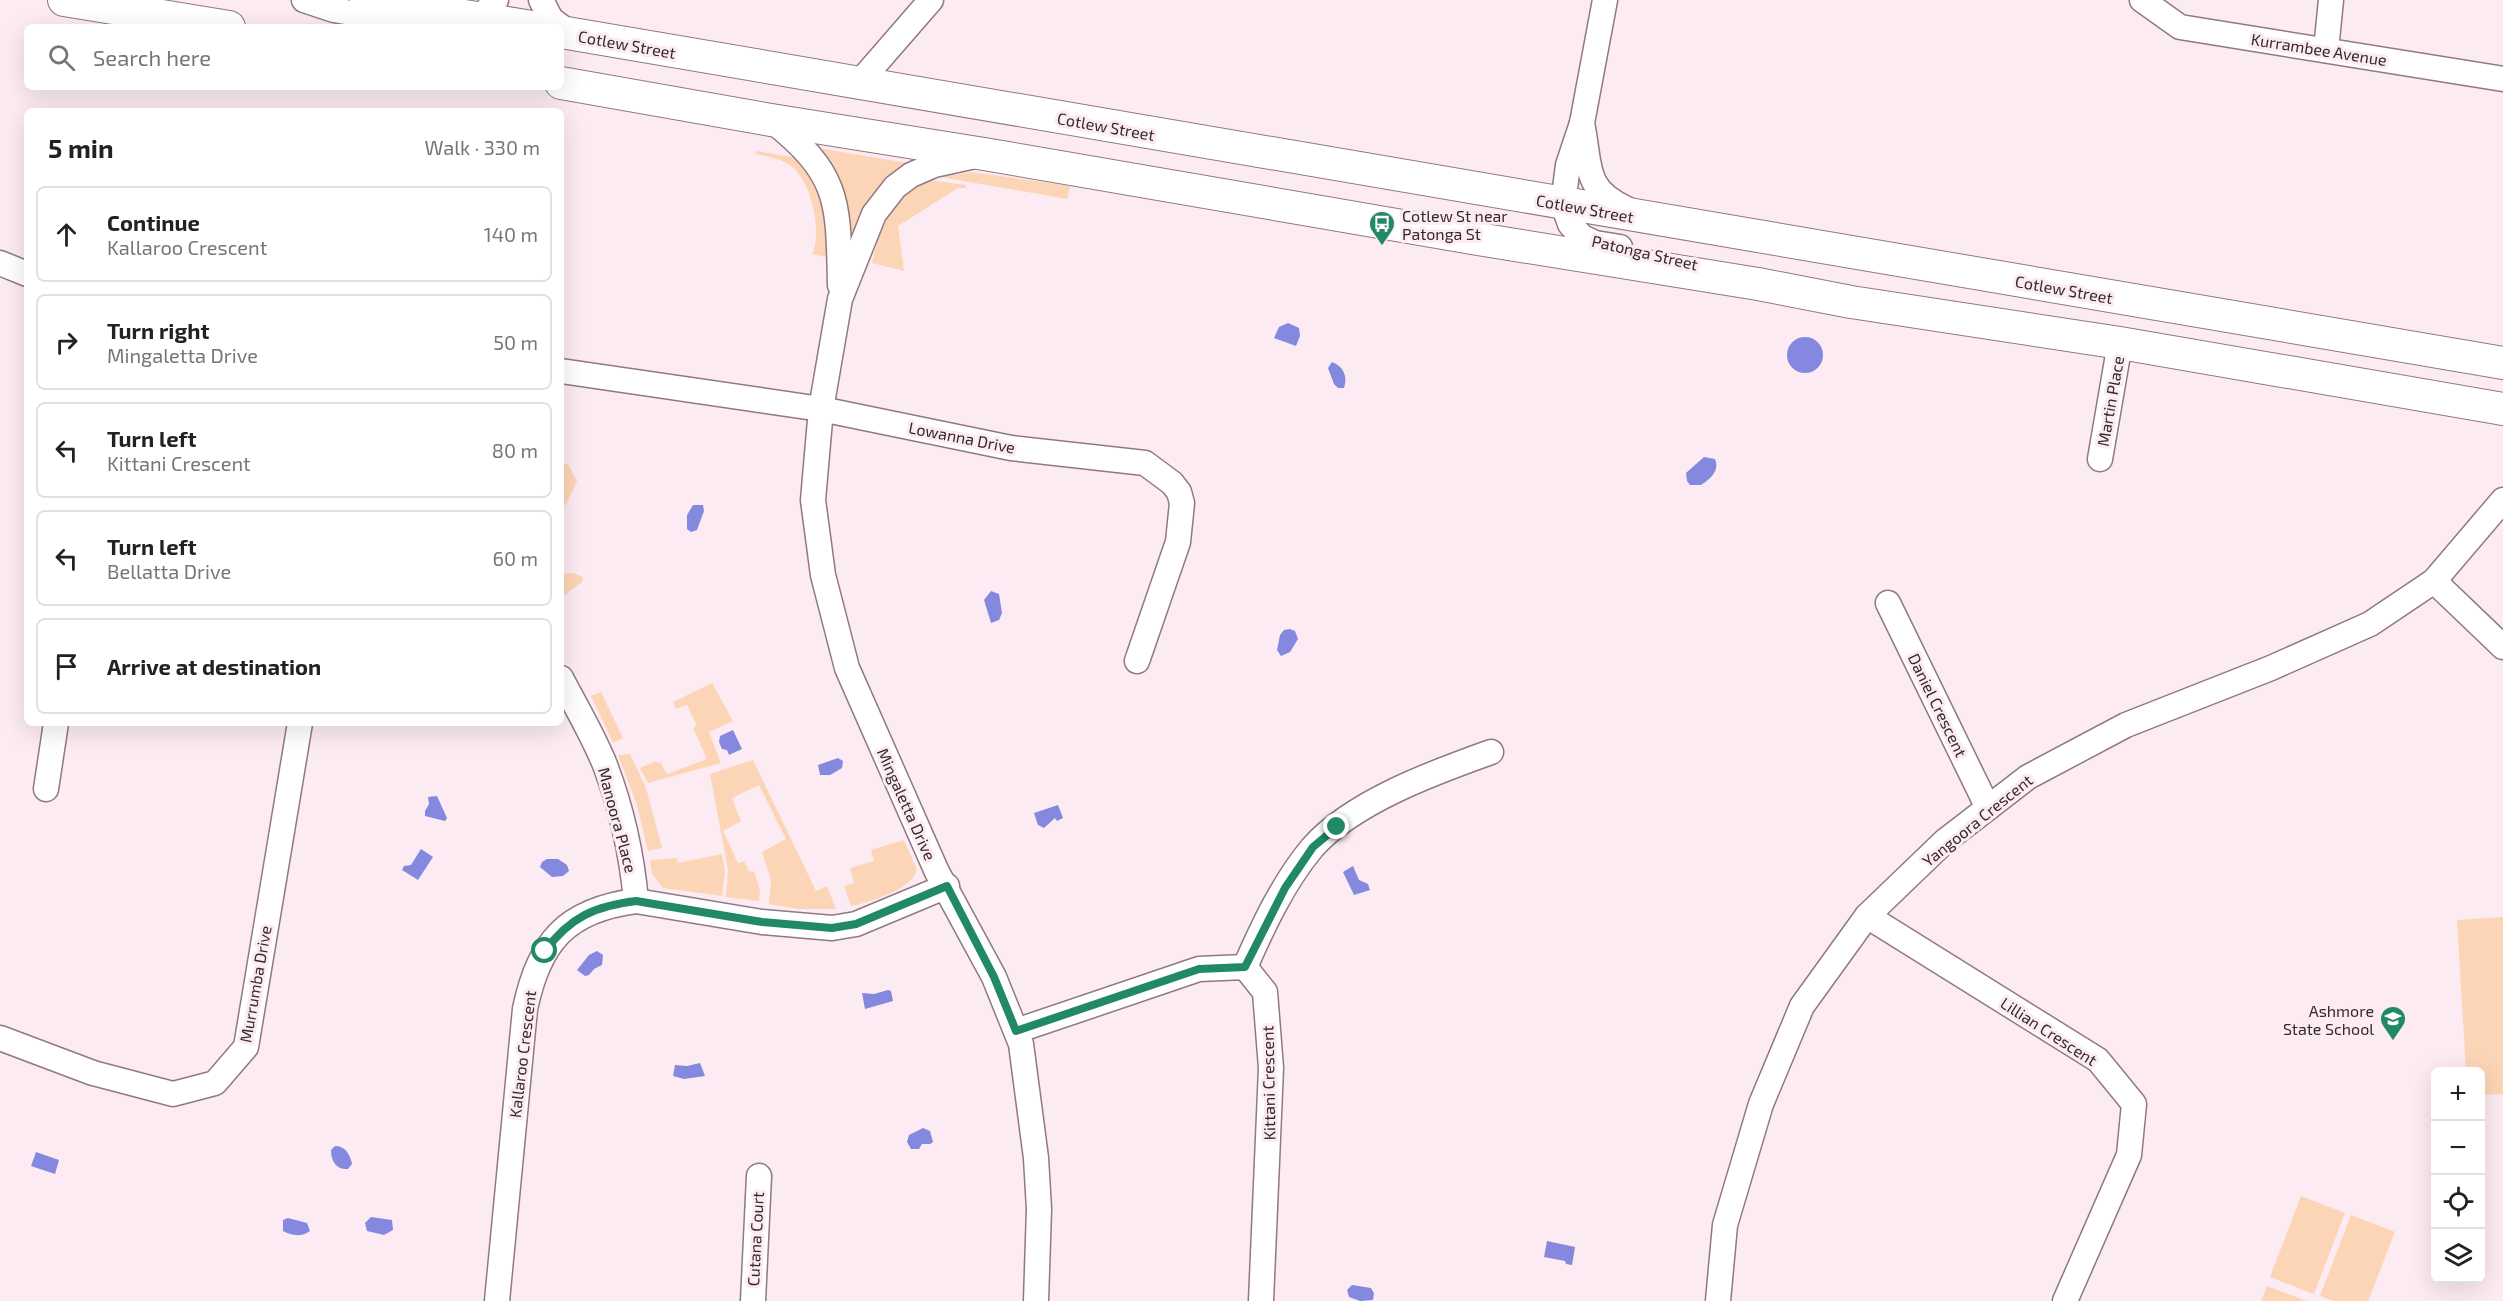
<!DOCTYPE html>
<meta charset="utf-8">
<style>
:root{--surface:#fff;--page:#f2f2f2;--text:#222;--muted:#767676;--line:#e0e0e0}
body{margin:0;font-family:"Exo 2",sans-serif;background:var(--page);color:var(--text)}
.controls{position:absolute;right:18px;bottom:18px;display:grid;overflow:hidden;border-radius:9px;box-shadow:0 6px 24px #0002}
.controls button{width:54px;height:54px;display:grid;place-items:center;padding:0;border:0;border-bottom:2px solid var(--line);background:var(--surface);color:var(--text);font:30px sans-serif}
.stop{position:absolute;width:18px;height:18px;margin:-14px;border:4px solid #218965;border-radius:50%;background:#fff}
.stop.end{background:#218965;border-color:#fff;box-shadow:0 2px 6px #0008}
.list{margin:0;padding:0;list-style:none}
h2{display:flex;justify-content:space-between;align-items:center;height:78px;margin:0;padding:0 24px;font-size:26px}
h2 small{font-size:20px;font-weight:400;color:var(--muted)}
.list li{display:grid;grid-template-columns:39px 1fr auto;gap:18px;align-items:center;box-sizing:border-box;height:96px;margin:0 12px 12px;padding:0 12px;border:2px solid var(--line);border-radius:9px}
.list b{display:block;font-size:22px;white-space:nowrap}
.list p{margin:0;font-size:20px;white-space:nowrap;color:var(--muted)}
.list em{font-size:20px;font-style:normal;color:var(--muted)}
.icon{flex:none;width:33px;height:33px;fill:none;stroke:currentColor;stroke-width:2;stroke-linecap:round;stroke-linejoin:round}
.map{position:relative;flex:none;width:2503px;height:1301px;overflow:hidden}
.search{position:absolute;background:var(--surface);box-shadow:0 6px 24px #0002;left:24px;top:24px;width:540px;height:66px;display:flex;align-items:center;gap:15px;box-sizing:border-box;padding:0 21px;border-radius:9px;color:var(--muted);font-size:22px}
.panel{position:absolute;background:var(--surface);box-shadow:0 6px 24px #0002;left:24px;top:108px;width:540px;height:618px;border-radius:9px}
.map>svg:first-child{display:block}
.green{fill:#fcd5b6}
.water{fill:#8488de}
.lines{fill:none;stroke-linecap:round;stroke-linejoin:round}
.minor-casing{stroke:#917883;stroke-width:27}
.major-casing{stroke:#917883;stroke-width:34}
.minor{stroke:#fff;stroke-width:24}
.major{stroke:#fff;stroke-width:32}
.route{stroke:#218965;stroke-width:8}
.labels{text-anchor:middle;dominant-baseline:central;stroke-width:6;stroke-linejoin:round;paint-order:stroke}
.street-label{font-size:16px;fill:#34292e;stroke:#fcebf2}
.poi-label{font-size:16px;fill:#34292e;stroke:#fcebf2;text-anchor:start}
</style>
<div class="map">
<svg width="2503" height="1301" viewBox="0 0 2503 1301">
<rect width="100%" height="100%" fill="#fcebf2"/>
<!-- green -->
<g class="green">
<path d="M 818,148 L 908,163 C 885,179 863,204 854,231 L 850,231 C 847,196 840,176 818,148 Z"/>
<path d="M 756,151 L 799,158 L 823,191 L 827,242 L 825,257 L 812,254 C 823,232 811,181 791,166 C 780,158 768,157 755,154 Z"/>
<polygon points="972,172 1070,186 1067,199 941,177"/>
<path d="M 929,180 L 966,185 L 966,188 L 958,188 L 898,226 L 904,271 L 872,263 C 881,224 892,198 929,180 Z"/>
<polygon points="561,464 568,464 577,481 566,505 561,505"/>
<polygon points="572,573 583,577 582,582 561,598 561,574"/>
<polygon points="712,683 733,721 709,732 721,763 648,783 640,768 656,761 658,763 660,762 667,774 707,759 693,728 697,726 687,705 676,709 673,702"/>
<polygon points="601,692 623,738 613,743 591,696"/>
<polygon points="630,754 646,788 662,848 648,851 637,805 618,755"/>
<polygon points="753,760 816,891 827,886 836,909 799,909 769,904 771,880 762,852 786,839 759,785 732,798 741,821 723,831 738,863 744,861 749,871 754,872 760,890 759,901 726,897 728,870 710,774"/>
<path d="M 904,840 L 917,870 C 911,890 870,902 851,906 L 844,886 L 854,883 L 850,868 L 874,861 L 871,850 Z"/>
<polygon points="722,854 725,872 722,896 663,888 652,874 650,860 676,858 678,863"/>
<polygon points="2503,917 2503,1094 2481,1095 2480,1072 2466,1071 2457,920"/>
<polygon points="2301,1196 2345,1213 2314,1294 2270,1277"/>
<polygon points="2351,1215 2395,1232 2368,1301 2333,1301 2320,1296"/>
<polygon points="2267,1286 2307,1301 2261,1301"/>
</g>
<!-- water -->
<g class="water">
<polygon points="1288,323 1299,328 1300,336 1296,346 1274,338 1279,327"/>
<circle cx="1805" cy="355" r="18"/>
<path d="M 1332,362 C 1343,366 1348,376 1344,388 L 1338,388 L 1334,384 L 1328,368 Z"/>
<path d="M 1704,457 L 1715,459 C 1720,471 1710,479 1701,485 L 1690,485 L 1687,481 L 1686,473 Z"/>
<polygon points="693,505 703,505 704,511 697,530 691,532 687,529 687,515"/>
<polygon points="991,591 999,594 1002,613 999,620 991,623 984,600"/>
<polygon points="1290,629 1295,631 1298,639 1290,652 1281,656 1277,650 1280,635 1284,630"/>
<polygon points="733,730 742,749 729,755 727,750 722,749 719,742 720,736"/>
<polygon points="838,758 843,761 842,768 830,775 820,775 818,765"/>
<polygon points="437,796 447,818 445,821 425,816 425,811 429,804 428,797"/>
<polygon points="1058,805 1063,818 1057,821 1055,818 1044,828 1038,825 1034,813"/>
<polygon points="421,849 433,857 418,880 402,870 404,866 411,865"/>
<polygon points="547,859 558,859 567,865 569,871 563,876 552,877 540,867 542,862"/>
<polygon points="1353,866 1359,880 1368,884 1370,890 1354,895 1343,872"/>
<polygon points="597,951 603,955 602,965 594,969 589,975 585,976 577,970 589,955"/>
<polygon points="888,990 891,991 893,1001 865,1009 862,993 874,994"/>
<polygon points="700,1063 705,1076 684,1079 673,1076 675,1065 687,1066"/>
<polygon points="923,1128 930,1131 933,1142 930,1144 922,1144 919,1149 911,1149 907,1142 909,1135"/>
<path d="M 335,1146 C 345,1146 350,1154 352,1164 L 348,1169 C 336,1170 331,1161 331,1150 Z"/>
<polygon points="36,1152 59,1160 55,1174 31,1166"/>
<polygon points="371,1217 392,1220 393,1230 384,1235 367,1231 365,1223"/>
<path d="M 288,1218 L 307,1223 L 310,1231 C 302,1237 292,1236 283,1231 L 283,1220 Z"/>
<polygon points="1547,1241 1575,1247 1572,1265 1566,1264 1565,1261 1544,1257"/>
<polygon points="1352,1285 1371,1288 1374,1293 1373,1300 1360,1301 1349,1297 1347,1290"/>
</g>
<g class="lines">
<defs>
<g id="minor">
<polyline points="304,0 334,10 430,27"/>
<polyline points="541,0 551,19 571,34"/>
<polyline points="1605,0 1582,123 1568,165 1563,204 1570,224 1582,237 1595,243 1620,247"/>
<polyline points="2142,0 2180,27 2503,79"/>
<polyline points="478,27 480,18 496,0"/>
<polyline points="2326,50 2331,0"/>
<polyline points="858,84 931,0"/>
<path d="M 771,120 C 841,175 838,202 840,285"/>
<path d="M 1582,123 C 1591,165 1582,189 1627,209"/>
<polyline points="975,156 934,165 911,175 895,187 874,214 840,299 821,409 813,500 823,575 847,668 937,872 994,977 1021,1044 1036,1158 1039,1209 1036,1301"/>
<polyline points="0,263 27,274"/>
<polyline points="561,371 821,409 1011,448 1145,463 1172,483 1179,492 1182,503 1178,542 1137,661"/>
<polyline points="2100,459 2120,343"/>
<polyline points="2434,581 2503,647"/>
<polyline points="1888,603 1988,808"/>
<path d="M 561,678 C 576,707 593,735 605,765 C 621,807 632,856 636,901"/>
<polyline points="46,789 56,723"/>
<polyline points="1867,916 2098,1060 2134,1104 2129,1155 2065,1301"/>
<path d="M 1245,967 C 1263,926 1283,883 1312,848 C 1352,802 1435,772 1491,752"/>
<polyline points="1016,1031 1199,969 1245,967 1265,992 1271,1068 1261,1301"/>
<polyline points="0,1038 93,1073 173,1094 215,1083 246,1047 300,723"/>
<path d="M 497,1301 L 525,1009 C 539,942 566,910 636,901 L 762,922 L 832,928 L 856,924 L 947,886"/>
<polyline points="753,1301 759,1176"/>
<polyline points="1718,1301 1725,1225 1761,1104 1802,1006 1867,916 1945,841 2028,777 2126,725 2271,668 2370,624 2434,581 2503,500"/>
</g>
<g id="major">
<polyline points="64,0 229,27"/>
<polyline points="366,0 532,27"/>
<polyline points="561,32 2503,363"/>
<polyline points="561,83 771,120 984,154 1478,239 1758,284 1851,302 2120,343 2503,409"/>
</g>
</defs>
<!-- minor casing -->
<use href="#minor" class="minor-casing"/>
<!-- major casing -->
<use href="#major" class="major-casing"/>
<!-- minor -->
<use href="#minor" class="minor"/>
<!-- major -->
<use href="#major" class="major"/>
</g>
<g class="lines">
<!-- route -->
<path class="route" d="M 545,951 C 570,917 595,906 636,901 L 762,922 L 832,928 L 856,924 L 947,886 L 994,977 L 1016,1031 L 1199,969 L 1245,967 L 1285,888 L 1313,847 L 1337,827"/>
</g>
<!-- icons -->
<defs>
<symbol id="bus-pin" viewBox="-11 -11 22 30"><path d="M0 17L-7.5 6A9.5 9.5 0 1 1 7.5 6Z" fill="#218965" stroke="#fcebf2"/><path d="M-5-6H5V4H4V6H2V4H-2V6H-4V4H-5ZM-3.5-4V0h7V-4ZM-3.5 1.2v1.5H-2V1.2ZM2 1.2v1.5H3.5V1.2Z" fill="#fff"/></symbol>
<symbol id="school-pin" viewBox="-11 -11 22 30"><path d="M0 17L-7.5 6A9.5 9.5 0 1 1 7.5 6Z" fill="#218965" stroke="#fcebf2"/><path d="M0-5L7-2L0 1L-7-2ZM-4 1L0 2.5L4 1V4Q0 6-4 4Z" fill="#fff"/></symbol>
</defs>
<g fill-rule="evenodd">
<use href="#bus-pin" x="1367" y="209" width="30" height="40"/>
<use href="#school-pin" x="2378" y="1004" width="30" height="40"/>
</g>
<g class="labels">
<!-- street labels -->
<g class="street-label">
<text transform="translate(627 44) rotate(10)">Cotlew Street</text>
<text transform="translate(2319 49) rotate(9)">Kurrambee Avenue</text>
<text transform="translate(1106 126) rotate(10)">Cotlew Street</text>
<text transform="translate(1585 208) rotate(10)">Cotlew Street</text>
<text transform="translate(1645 252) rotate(13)">Patonga Street</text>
<text transform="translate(2064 289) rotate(10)">Cotlew Street</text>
<text transform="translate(2110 401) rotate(-80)">Martin Place</text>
<text transform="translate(962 437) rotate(11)">Lowanna Drive</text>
<text transform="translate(1938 705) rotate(64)">Daniel Crescent</text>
<text transform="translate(907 804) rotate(66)">Mingaletta Drive</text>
<text transform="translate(618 820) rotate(75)">Manoora Place</text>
<text transform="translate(1977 820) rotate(-39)">Yangoora Crescent</text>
<text transform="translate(255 984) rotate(-80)">Murrumba Drive</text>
<text transform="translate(2049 1031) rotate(33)">Lillian Crescent</text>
<text transform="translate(522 1054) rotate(-83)">Kallaroo Crescent</text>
<text transform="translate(1268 1083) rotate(-91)">Kittani Crescent</text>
<text transform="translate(755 1239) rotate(-87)">Cutana Court</text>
</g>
<!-- poi labels -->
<g class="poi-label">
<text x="1402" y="215">Cotlew St near<tspan x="1402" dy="18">Patonga St</tspan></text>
<text x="2374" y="1010" text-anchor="end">Ashmore<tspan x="2374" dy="18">State School</tspan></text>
</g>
</g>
</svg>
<div class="controls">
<button>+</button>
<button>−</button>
<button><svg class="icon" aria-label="locate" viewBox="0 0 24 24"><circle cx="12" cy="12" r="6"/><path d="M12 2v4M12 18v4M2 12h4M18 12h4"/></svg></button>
<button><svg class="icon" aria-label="layers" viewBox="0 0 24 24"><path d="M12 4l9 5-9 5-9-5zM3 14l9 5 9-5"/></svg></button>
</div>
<div class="stop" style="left:545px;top:951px"></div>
<div class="stop end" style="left:1337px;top:827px"></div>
<div class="search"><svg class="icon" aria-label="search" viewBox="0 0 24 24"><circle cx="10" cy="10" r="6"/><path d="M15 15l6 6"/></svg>Search here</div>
<section class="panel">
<h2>5 min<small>Walk · 330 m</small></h2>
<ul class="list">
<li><svg class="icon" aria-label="ahead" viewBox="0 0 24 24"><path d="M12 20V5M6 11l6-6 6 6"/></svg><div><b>Continue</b><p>Kallaroo Crescent</p></div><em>140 m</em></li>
<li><svg class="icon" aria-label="right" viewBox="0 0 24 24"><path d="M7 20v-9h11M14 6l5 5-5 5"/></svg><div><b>Turn right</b><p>Mingaletta Drive</p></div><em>50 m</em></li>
<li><svg class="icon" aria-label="left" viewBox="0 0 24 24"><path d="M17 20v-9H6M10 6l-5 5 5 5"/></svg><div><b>Turn left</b><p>Kittani Crescent</p></div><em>80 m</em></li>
<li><svg class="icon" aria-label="left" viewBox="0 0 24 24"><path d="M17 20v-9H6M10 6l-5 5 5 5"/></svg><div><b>Turn left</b><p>Bellatta Drive</p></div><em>60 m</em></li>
<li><svg class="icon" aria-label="arrive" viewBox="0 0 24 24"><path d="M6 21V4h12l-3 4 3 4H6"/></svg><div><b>Arrive at destination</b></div></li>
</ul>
</section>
</div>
